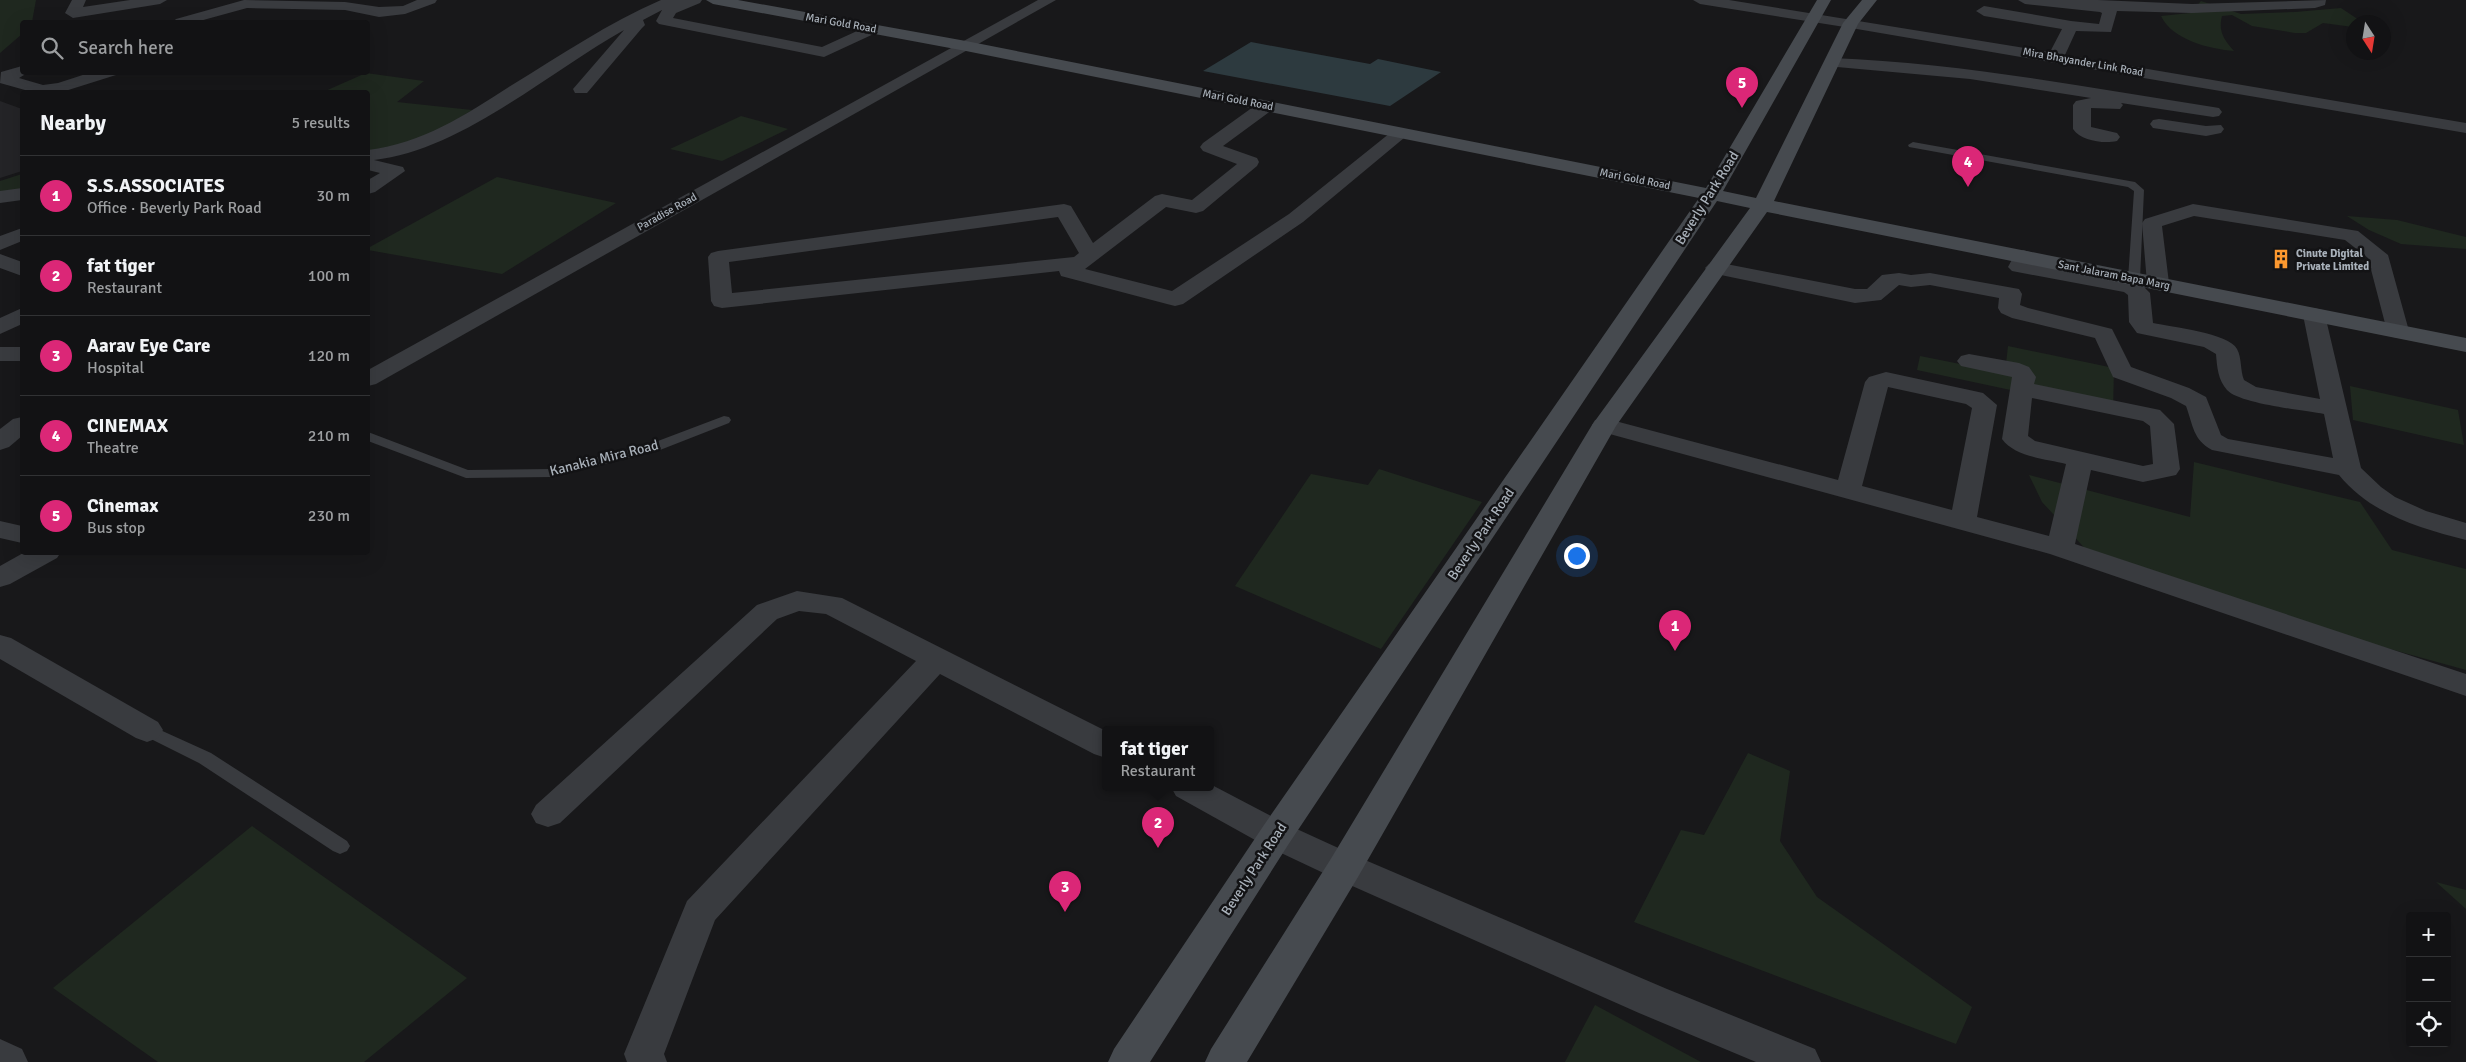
<!DOCTYPE html>
<meta charset="utf-8">
<style>
:root{--surface:#121214;--page:#1b1b1d;--text:#f1f3f6;--muted:#9c9ea0;--line:#313234;--accent:#db2777}
body{margin:0;font-family:Signika,sans-serif;background:var(--page);color:var(--text)}
.controls{position:absolute;right:15px;bottom:15px;display:grid;overflow:hidden;border-radius:5px;box-shadow:0 5px 20px #0002}
.controls button{width:45px;height:45px;display:grid;place-items:center;padding:0;border:0;border-bottom:1px solid var(--line);background:var(--surface);color:var(--text);font:25px sans-serif}
.compass{position:absolute;left:2346px;top:15px;width:45px;height:45px;border-radius:50%;background:var(--surface);box-shadow:0 5px 20px #0002;rotate:168deg}
.you{position:absolute;left:1576px;top:555px;width:18px;height:18px;margin:-12px;border:4px solid #fff;border-radius:50%;background:#1a73e8;box-shadow:0 0 0 8px #1a73e833}
.badge{display:grid;place-items:center;width:32px;height:32px;border-radius:50%;background:var(--accent);color:#fff;font-size:16px;font-weight:700}
.pin{position:absolute;translate:-50% -41px;filter:drop-shadow(0 1px 2px #0008)}
.pin::after{content:'';position:absolute;top:26px;width:18px;height:15px;background:inherit;clip-path:polygon(0 0,100% 0,50% 100%)}
.popup{position:absolute;left:1102px;top:726px;width:112px;height:65px;box-sizing:border-box;display:grid;place-content:center;border-radius:5px;background:var(--surface);filter:drop-shadow(0 1px 4px #0005);font-size:16px;white-space:nowrap;color:var(--muted)}
.popup b{font-size:19px;color:var(--text)}
.popup::after{content:'';position:absolute;left:50%;top:100%;margin-left:-10px;border:10px solid transparent;border-top-color:var(--surface)}
.list{margin:0;padding:0;list-style:none}
h2{display:flex;justify-content:space-between;align-items:center;height:65px;margin:0;padding:0 20px;font-size:21px}
h2 small{font-size:16px;font-weight:400;color:var(--muted)}
.list li{display:grid;grid-template-columns:32px 1fr auto;gap:15px;align-items:center;box-sizing:border-box;height:80px;padding:0 20px;border-top:1px solid var(--line)}
.list b{display:block;font-size:19px;white-space:nowrap}
.list p{margin:0;font-size:16px;white-space:nowrap;color:var(--muted)}
.list em{font-size:16px;font-style:normal;color:var(--muted)}
.icon{flex:none;width:28px;height:28px;fill:none;stroke:currentColor;stroke-width:2;stroke-linecap:round;stroke-linejoin:round}
.map{position:relative;flex:none;width:2466px;height:1062px;overflow:hidden}
.search{position:absolute;background:var(--surface);box-shadow:0 5px 20px #0002;left:20px;top:20px;width:350px;height:55px;display:flex;align-items:center;gap:12px;box-sizing:border-box;padding:0 18px;border-radius:5px;color:var(--muted);font-size:19px}
.panel{position:absolute;background:var(--surface);box-shadow:0 5px 20px #0002;left:20px;top:90px;width:350px;height:465px;border-radius:5px}
.map>svg:first-child{display:block}
.built{fill:#242427}
.green{fill:#1f281f}
.water{fill:#2d3a3f}
.lines{fill:none;stroke-linecap:round;stroke-linejoin:round}
.lane{fill:#393b3f;fill-rule:evenodd}
.street{fill:#393b3f;fill-rule:evenodd}
.secondary{fill:#464a4f;fill-rule:evenodd}
.labels{text-anchor:middle;dominant-baseline:central;stroke-width:5;stroke-linejoin:round;paint-order:stroke}
.far-street-label{font-size:11px;fill:#a9b1ba;stroke:#131315}
.far-poi-label{font-size:11px;font-weight:bold;fill:#a9b1ba;stroke:#131315;text-anchor:start}
.street-label{font-size:14px;fill:#a9b1ba;stroke:#131315}
</style>
<div class="map">
<svg width="2466" height="1062" viewBox="0 0 2466 1062">
<rect width="100%" height="100%" fill="#18181a"/>
<!-- built -->
<polygon class="built" points="0,101 22,109 22,171 0,178"/>
<!-- green -->
<g class="green">
<polygon points="0,0 36,0 32,22 22,22 22,34 0,53"/>
<path d="M 2201,1 L 2241,14 L 2295,12 L 2341,8 L 2362,22 L 2354,22 L 2353,27 L 2323,23 L 2306,33 L 2295,33 L 2252,26 L 2232,15 L 2222,16 C 2218,32 2224,39 2234,51 C 2210,49 2172,40 2161,16 L 2190,13 Z"/>
<polygon points="366,73 424,81 397,102 472,110 426,139 368,152 368,92 323,92"/>
<polygon points="741,116 788,129 722,161 670,149"/>
<polygon points="22,174 22,193 0,195 0,181"/>
<polygon points="497,177 616,203 502,274 368,250 368,248"/>
<polygon points="2347,216 2397,220 2466,237 2466,249 2401,244 2369,230"/>
<polygon points="2008,346 2114,368 2113,412 1917,370 1920,356 2005,373"/>
<polygon points="2350,386 2458,410 2464,445 2353,420"/>
<polygon points="2194,462 2360,502 2392,550 2466,569 2466,670 2105,570 2042,502 2029,475 2190,517"/>
<polygon points="1379,469 1482,502 1381,649 1235,586 1311,474 1368,485"/>
<polygon points="1748,753 1790,771 1780,841 1817,897 1972,1007 1956,1044 1634,922 1681,830 1704,835"/>
<polygon points="252,826 467,978 364,1062 158,1062 53,988"/>
<polygon points="2436,882 2466,890 2466,909"/>
<polygon points="1595,1005 1701,1062 1565,1062"/>
</g>
<!-- water -->
<polygon class="water" points="1251,42 1370,64 1378,59 1441,72 1390,106 1203,71"/>
<g class="lines">
<!-- lane -->
<g class="lane">
<polygon points="1913,142 2135,182 2144,190 2140,279 2134,283 2128,279 2134,191 2128,187 1909,147 1908,145"/>
<polygon points="724,416 729,417 731,420 729,423 660,450 552,477 466,478 368,441 368,432 468,470 552,469 650,444"/>
<polygon points="147,724 211,753 347,841 350,846 347,851 340,854 333,851 199,763 141,734 138,730 141,726"/>
</g>
<!-- street -->
<g class="street">
<polygon points="72,0 86,0 83,7 130,0 167,0 160,4 73,18 65,13"/>
<polygon points="244,0 345,2 379,7 403,6 417,0 437,0 435,3 405,14 379,17 345,10 247,8 196,22 173,22 176,19"/>
<path d="M 661,0 L 702,0 L 700,3 L 676,13 L 673,18 L 822,47 L 868,26 L 878,26 L 881,29 L 878,32 L 824,57 L 659,24 L 656,21 L 662,10 L 643,20 L 645,25 L 642,28 L 587,93 L 575,93 L 573,89 L 624,30 C 549,72 460,151 374,160 L 403,167 L 405,171 L 375,192 L 368,194 L 368,180 L 380,173 L 368,170 L 368,150 C 424,143 465,115 512,85 C 561,55 608,23 661,0 Z"/>
<polygon points="1038,0 1056,0 376,384 368,386 368,370"/>
<polygon points="1693,0 1729,0 2050,52 2062,29 1984,16 1976,11 1984,6 2071,21 2099,24 2102,13 2100,12 2025,4 2018,0 2098,0 2192,4 2326,0 2325,5 2315,8 2192,13 2117,11 2111,32 2076,31 2065,55 2466,123 2466,133 1851,28 1700,4"/>
<path d="M 1832,58 C 1960,63 2086,87 2213,107 L 2219,108 L 2222,112 L 2219,116 L 2213,117 L 2121,103 L 2123,105 L 2120,109 L 2091,108 L 2091,127 L 2117,133 L 2120,137 L 2117,141 C 2104,144 2081,141 2073,129 L 2073,105 L 2076,101 L 2091,98 L 1970,79 L 1826,66 L 1824,63 L 1826,60 Z"/>
<polygon points="22,66 22,72 29,72 19,78 43,85 58,83 92,72 118,72 116,75 62,92 32,92 0,83 1,72"/>
<path d="M 1266,101 L 1272,102 L 1275,106 L 1272,110 L 1223,146 L 1257,158 L 1259,162 L 1257,166 L 1203,211 L 1196,213 L 1166,207 L 1085,269 L 1172,291 L 1289,214 L 1395,129 L 1407,129 L 1410,133 L 1303,222 L 1183,304 L 1175,306 L 1167,304 L 1061,276 L 1059,271 L 722,308 L 714,306 L 711,301 L 708,257 L 711,253 L 718,251 L 1064,204 L 1071,206 L 1093,243 L 1155,196 L 1162,194 L 1192,200 L 1237,164 L 1203,151 L 1200,147 L 1203,143 L 1260,102 ZM 1058,217 L 1079,253 L 1074,257 L 732,293 L 729,262 Z"/>
<polygon points="2159,119 2206,126 2221,125 2224,129 2221,133 2206,136 2153,128 2150,124 2153,120"/>
<polygon points="22,188 22,200 0,203 0,191"/>
<polygon points="2193,204 2358,231 2388,255 2409,331 2406,336 2398,338 2390,336 2387,331 2368,258 2345,240 2194,216 2162,226 2169,283 2166,288 2158,289 2150,288 2147,283 2142,223 2145,219"/>
<polygon points="22,228 22,241 0,250 0,236"/>
<path d="M 2023,250 L 2030,252 L 2033,256 L 2031,263 L 2139,282 L 2150,293 L 2153,323 C 2171,327 2229,333 2237,349 C 2242,358 2240,370 2244,380 L 2256,387 L 2320,399 L 2303,315 L 2306,310 L 2314,308 L 2322,310 L 2325,315 L 2361,468 L 2381,487 L 2395,497 L 2426,511 L 2466,523 L 2466,540 C 2419,528 2371,514 2339,475 L 2212,450 C 2193,440 2193,425 2186,406 L 2171,398 L 2113,377 L 2095,338 L 2012,318 L 2001,313 L 1998,308 L 1999,298 L 1930,285 L 1911,287 L 1899,285 L 1881,300 L 1855,303 L 1716,274 L 1709,272 L 1705,268 L 1709,264 L 1716,262 L 1855,289 L 1867,289 L 1882,275 L 1899,273 L 1911,275 L 1930,273 L 2019,289 L 2022,294 L 2020,305 L 2028,308 L 2112,329 L 2131,367 L 2189,388 L 2206,397 L 2221,435 L 2228,439 L 2333,458 L 2324,414 C 2303,410 2240,404 2227,390 C 2218,380 2217,367 2216,354 L 2204,347 L 2137,333 L 2129,322 L 2128,295 L 2124,292 L 2012,271 L 2008,267 L 2016,252 Z"/>
<polygon points="0,254 22,262 22,276 0,268"/>
<polygon points="22,308 22,324 0,334 0,318"/>
<rect x="0" y="347" width="22" height="14"/>
<path d="M 1969,354 L 2019,363 L 2029,367 L 2036,377 L 2034,384 L 2160,410 L 2174,424 L 2180,469 L 2176,475 L 2143,482 L 2091,470 L 2075,544 L 2466,674 L 2466,696 L 2050,554 L 1595,430 L 1592,425 L 1595,420 L 1604,418 L 1838,480 L 1865,382 L 1869,377 L 1886,372 L 1974,391 L 1983,393 L 1997,405 L 1977,517 L 2049,536 L 2066,464 C 2046,459 2015,457 2002,439 L 2012,377 L 1961,366 L 1957,361 L 1961,356 ZM 1888,387 L 1966,404 L 1972,408 L 1952,510 L 1862,486 ZM 2032,398 L 2143,421 L 2150,426 L 2153,464 L 2143,466 L 2035,441 L 2028,436 Z"/>
<polygon points="22,417 22,436 9,447 0,450 0,429 13,419"/>
<polygon points="0,521 22,526 22,543 0,538"/>
<polygon points="25,552 61,552 57,558 10,584 0,587 0,566"/>
<polygon points="797,591 842,598 1106,731 1106,758 1094,754 940,674 715,920 664,1054 667,1062 627,1062 624,1054 687,901 916,661 826,614 799,611 777,619 560,823 548,827 536,823 531,814 536,805 757,605"/>
<polygon points="0,635 11,638 158,722 163,730 158,738 147,742 136,738 0,659"/>
<polygon points="1210,784 1288,825 1358,857 1667,989 1815,1049 1821,1062 1756,1062 1639,1013 1332,877 1264,845 1176,796 1171,787 1210,787"/>
<polygon points="0,1039 22,1049 28,1062 0,1062"/>
</g>
<!-- secondary -->
<polygon class="secondary" points="706,0 738,0 966,41 1706,188 1817,0 1831,0 1723,191 1756,198 1843,23 1862,0 1877,0 1858,24 1774,201 2466,338 2466,352 1767,212 1616,426 1358,877 1247,1062 1205,1062 1211,1049 1332,857 1592,425 1750,208 1717,201 1288,845 1150,1062 1108,1062 1114,1049 1264,825 1699,198 966,51 713,4"/>
</g>
<!-- icons -->
<defs>
<symbol id="building-bare" viewBox="-9 -9 18 18"><path d="M-4-6H4V6H1V3H-1V6H-4ZM-2.5-4.3h1.7v1.8h-1.7ZM.8-4.3h1.7v1.8H.8ZM-2.5-1h1.7V.8h-1.7ZM.8-1h1.7V.8H.8Z" fill="#fb982f" stroke="#131315" stroke-width="2.5" paint-order="stroke"/></symbol>
</defs>
<g fill-rule="evenodd">
<use href="#building-bare" x="2267" y="245" width="28" height="28"/>
</g>
<g class="labels">
<!-- far-street labels -->
<g class="far-street-label">
<text transform="translate(841 23) rotate(10)">Mari Gold Road</text>
<text transform="translate(2083 62) rotate(10)">Mira Bhayander Link Road</text>
<text transform="translate(1238 100) rotate(11)">Mari Gold Road</text>
<text transform="translate(1635 179) rotate(11)">Mari Gold Road</text>
<text transform="translate(667 212) rotate(-29)">Paradise Road</text>
<text transform="translate(2114 275) rotate(11)">Sant Jalaram Bapa Marg</text>
</g>
<!-- far-poi labels -->
<g class="far-poi-label">
<text x="2296" y="253">Cinute Digital<tspan x="2296" dy="13">Private Limited</tspan></text>
</g>
<!-- street labels -->
<g class="street-label">
<text transform="translate(1707 198) rotate(-58)">Beverly Park Road</text>
<text transform="translate(604 458) rotate(-14)">Kanakia Mira Road</text>
<text transform="translate(1481 534) rotate(-56)">Beverly Park Road</text>
<text transform="translate(1254 869) rotate(-57)">Beverly Park Road</text>
</g>
</g>
</svg>
<div class="controls">
<button>+</button>
<button>−</button>
<button><svg class="icon" aria-label="locate" viewBox="0 0 24 24"><circle cx="12" cy="12" r="6"/><path d="M12 2v4M12 18v4M2 12h4M18 12h4"/></svg></button>
</div>
<svg class="compass" viewBox="-18 -18 36 36"><path d="M0-13l5 13h-10z" fill="#e53935"/><path d="M0 13l5-13h-10z" fill="#9c9ea0"/></svg>
<div class="you"></div>
<div class="pin badge" style="left:1675px;top:651px">1</div>
<div class="pin badge" style="left:1158px;top:848px">2</div>
<div class="popup"><b>fat tiger</b>Restaurant</div>
<div class="pin badge" style="left:1065px;top:912px">3</div>
<div class="pin badge" style="left:1968px;top:187px">4</div>
<div class="pin badge" style="left:1742px;top:108px">5</div>
<div class="search"><svg class="icon" aria-label="search" viewBox="0 0 24 24"><circle cx="10" cy="10" r="6"/><path d="M15 15l6 6"/></svg>Search here</div>
<section class="panel">
<h2>Nearby<small>5 results</small></h2>
<ul class="list">
<li><span class="badge">1</span><div><b>S.S.ASSOCIATES</b><p>Office · Beverly Park Road</p></div><em>30 m</em></li>
<li><span class="badge">2</span><div><b>fat tiger</b><p>Restaurant</p></div><em>100 m</em></li>
<li><span class="badge">3</span><div><b>Aarav Eye Care</b><p>Hospital</p></div><em>120 m</em></li>
<li><span class="badge">4</span><div><b>CINEMAX</b><p>Theatre</p></div><em>210 m</em></li>
<li><span class="badge">5</span><div><b>Cinemax</b><p>Bus stop</p></div><em>230 m</em></li>
</ul>
</section>
</div>
